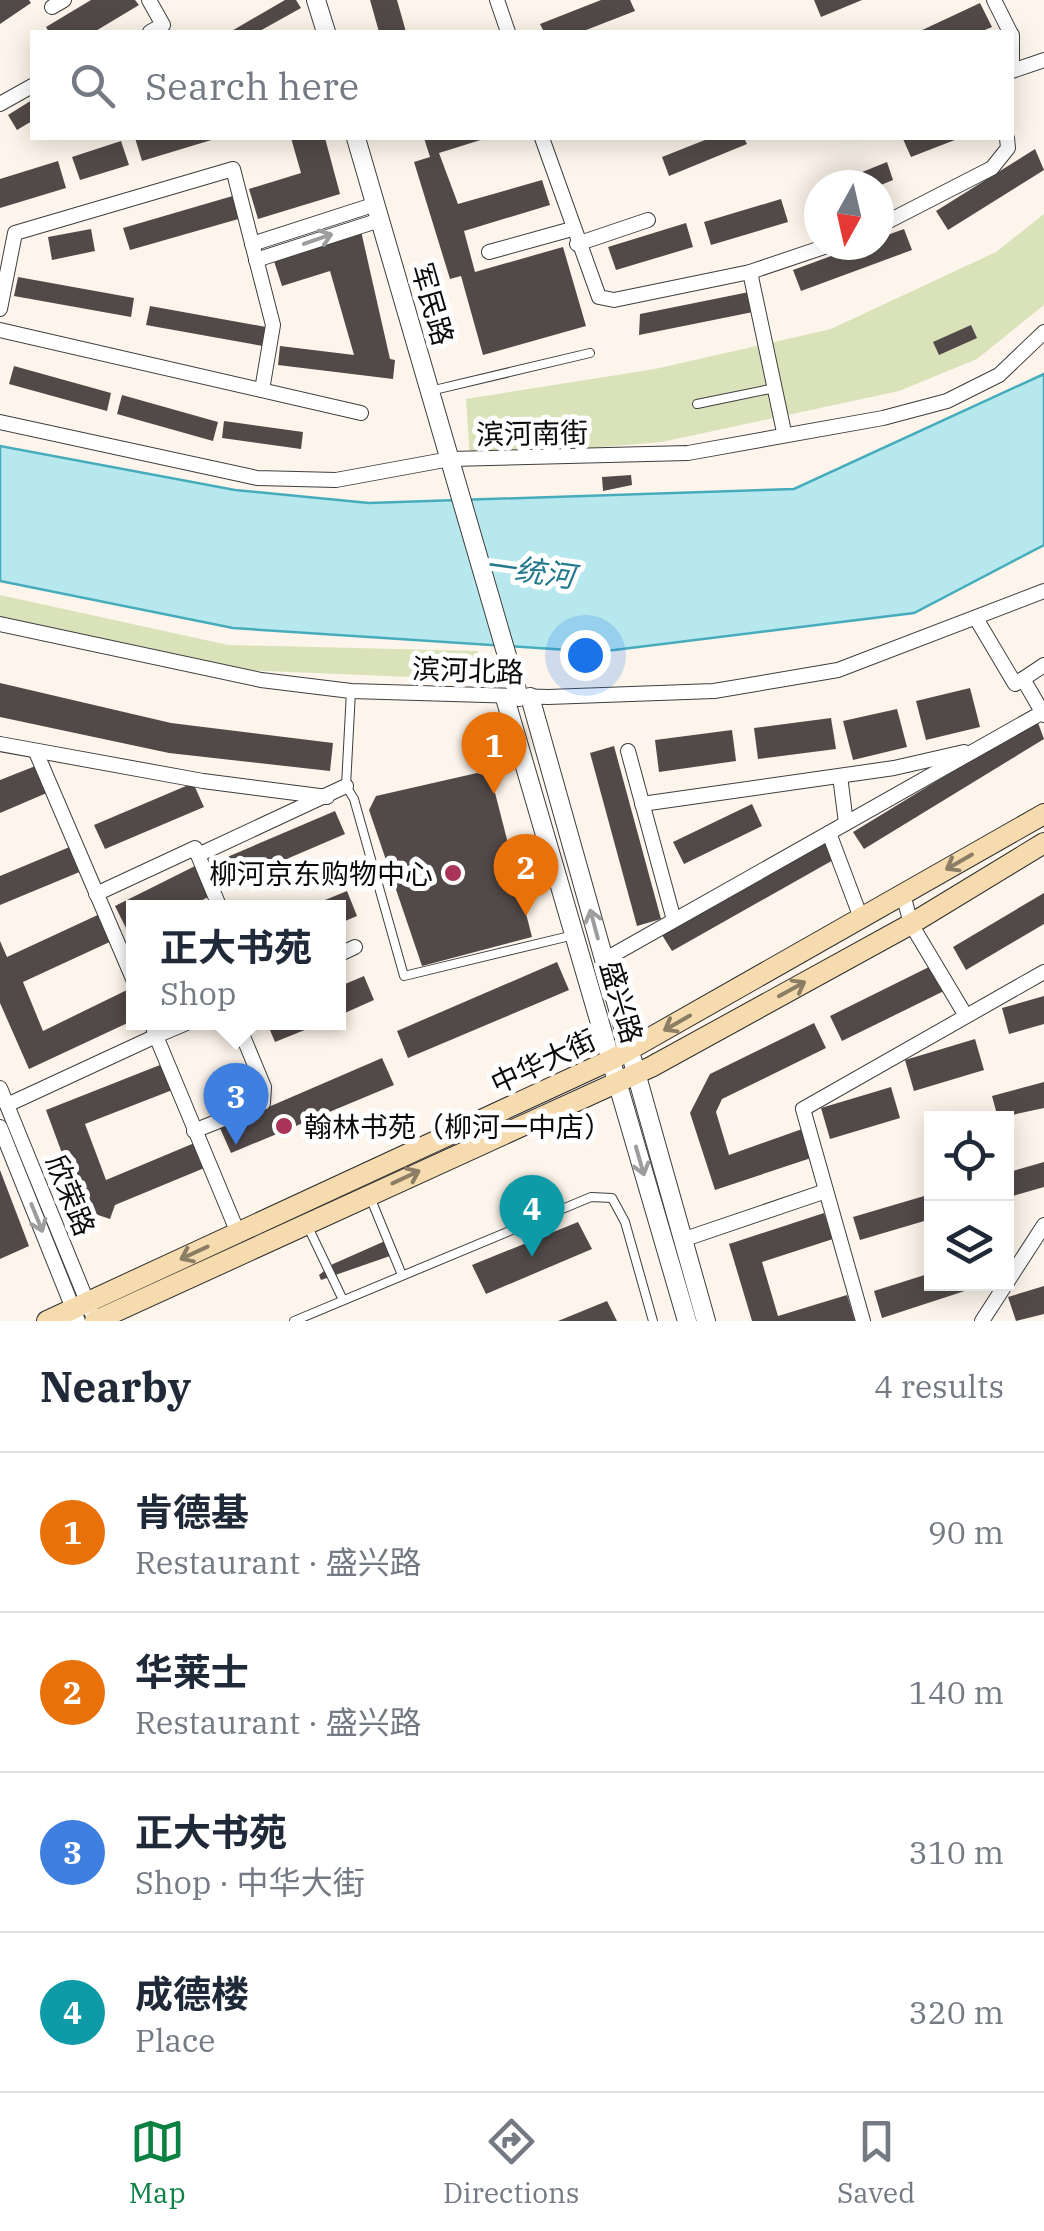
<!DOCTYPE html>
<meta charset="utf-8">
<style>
:root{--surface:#fff;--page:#f6f6f7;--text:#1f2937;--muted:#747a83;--line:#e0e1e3;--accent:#0b8043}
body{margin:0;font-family:"IBM Plex Serif","Noto Sans SC",serif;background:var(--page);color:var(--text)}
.controls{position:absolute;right:30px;bottom:30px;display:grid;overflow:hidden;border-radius:0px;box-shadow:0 5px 25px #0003}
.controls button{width:90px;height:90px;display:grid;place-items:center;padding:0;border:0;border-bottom:2px solid var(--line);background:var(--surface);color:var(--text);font:50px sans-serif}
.compass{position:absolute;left:804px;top:170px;width:90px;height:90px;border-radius:50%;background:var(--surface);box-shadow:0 5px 25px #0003;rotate:188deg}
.you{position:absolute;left:585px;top:655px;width:35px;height:35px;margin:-25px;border:8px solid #fff;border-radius:50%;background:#1a73e8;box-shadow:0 0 0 15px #1a73e833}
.badge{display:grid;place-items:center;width:65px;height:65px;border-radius:50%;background:var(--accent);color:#fff;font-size:32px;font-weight:700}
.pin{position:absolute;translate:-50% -82px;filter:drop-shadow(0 2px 5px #0008)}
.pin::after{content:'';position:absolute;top:52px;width:35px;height:30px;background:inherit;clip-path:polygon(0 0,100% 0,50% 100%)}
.popup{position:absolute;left:126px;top:900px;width:220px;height:130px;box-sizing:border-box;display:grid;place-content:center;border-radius:0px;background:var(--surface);filter:drop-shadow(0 2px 8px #0005);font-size:32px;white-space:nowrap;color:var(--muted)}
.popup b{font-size:38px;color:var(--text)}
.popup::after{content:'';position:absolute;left:50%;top:100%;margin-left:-20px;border:20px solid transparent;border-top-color:var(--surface)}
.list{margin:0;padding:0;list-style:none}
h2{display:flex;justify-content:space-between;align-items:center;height:130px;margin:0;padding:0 40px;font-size:42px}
h2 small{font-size:32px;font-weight:400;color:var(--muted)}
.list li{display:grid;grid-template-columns:65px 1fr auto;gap:30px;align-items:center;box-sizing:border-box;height:160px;padding:0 40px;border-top:2px solid var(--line)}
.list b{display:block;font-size:38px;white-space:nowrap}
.list p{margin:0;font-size:32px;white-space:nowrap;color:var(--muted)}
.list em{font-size:32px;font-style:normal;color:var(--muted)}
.icon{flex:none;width:55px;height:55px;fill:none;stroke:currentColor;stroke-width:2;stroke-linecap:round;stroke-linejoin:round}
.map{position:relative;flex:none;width:1044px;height:1321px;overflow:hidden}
.search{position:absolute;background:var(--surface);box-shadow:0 5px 25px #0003;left:30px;right:30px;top:30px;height:110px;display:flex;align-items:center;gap:25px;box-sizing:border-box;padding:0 35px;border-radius:0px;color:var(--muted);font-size:38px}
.sheet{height:770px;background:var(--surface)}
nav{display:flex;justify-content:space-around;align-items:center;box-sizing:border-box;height:140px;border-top:2px solid var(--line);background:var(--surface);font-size:28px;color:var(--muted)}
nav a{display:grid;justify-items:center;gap:5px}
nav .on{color:var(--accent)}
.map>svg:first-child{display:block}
.green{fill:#d9e2b9}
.water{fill:#b6e8ee;stroke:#46acbc;stroke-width:2.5}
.building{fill:#524a49}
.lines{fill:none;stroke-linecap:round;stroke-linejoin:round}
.service-casing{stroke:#3e3e3e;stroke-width:10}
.minor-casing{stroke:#3e3e3e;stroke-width:16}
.tertiary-casing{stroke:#3e3e3e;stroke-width:20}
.secondary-casing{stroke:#2d2d2d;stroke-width:22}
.service{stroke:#fff;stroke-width:8}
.minor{stroke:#fff;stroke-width:14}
.tertiary{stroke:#fff;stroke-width:18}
.secondary{stroke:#f5dbae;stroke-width:20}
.oneway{stroke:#9d9d9d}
.oneway2{stroke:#8c7d65}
.poi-dot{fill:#aa3458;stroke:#fff;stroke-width:4}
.labels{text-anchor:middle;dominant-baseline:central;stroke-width:10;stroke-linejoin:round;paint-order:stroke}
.street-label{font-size:28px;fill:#0b0b0b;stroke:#fff}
.poi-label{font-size:28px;fill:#0b0b0b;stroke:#fff;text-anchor:end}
.water-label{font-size:30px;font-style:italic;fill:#247a8d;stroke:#fff}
</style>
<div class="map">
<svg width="1044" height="1321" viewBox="0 0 1044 1321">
<rect width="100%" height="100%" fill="#fdf5eb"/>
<!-- green -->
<g class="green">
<polygon points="1044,214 1044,305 977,359 899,391 662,442 470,458 466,399 655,369 831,329 996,252"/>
<polygon points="0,595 228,645 478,651 482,680 244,670 0,621"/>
</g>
<!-- water -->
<polygon class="water" points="1044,374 1044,545 914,613 598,652 233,628 0,581 0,446 235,490 369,503 794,489"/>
<!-- building -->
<g class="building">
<polygon points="0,0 29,0 31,3 0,24"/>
<polygon points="91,0 135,0 139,5 94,32 49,32 46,27"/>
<polygon points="285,0 296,0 301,8 258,32 230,32"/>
<polygon points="370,0 397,0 406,32 379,32"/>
<polygon points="601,0 630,0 635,11 581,32 544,32 540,24"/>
<polygon points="814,0 862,0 821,17"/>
<polygon points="980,3 992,27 980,32 918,32"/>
<polygon points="32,100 32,121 17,130 8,115"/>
<polygon points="135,138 218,138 142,161"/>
<polygon points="291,138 325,138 340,194 258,219 249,189 301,173"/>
<polygon points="424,138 487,138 439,153 458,204 542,180 550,205 464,231 475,272 563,247 586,326 483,355 461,276 450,279 414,162 430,157"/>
<polygon points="710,138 744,138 747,144 669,176 662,157"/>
<polygon points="907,138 960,138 911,157 903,139"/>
<polygon points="121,141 129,165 80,180 72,157"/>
<polygon points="1035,149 1044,170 948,230 936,211"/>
<polygon points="58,161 66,188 0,208 0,179"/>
<polygon points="887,162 893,180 881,185 830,185"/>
<polygon points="236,195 242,218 130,250 123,228"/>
<polygon points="781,199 788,222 711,245 704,222"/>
<polygon points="686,223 693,247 616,270 608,247"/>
<polygon points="91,229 95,251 52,260 48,237"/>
<polygon points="904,229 912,250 801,291 793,270 861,245 879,245 879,238"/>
<polygon points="361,231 390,359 395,360 393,379 278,365 280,346 354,355 330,271 282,286 273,258"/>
<polygon points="18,277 134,298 131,317 14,296"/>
<polygon points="754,291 758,311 639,335 640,314"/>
<polygon points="150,306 266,327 263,346 146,325"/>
<polygon points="971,325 977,338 939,355 933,342"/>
<polygon points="14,366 111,393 107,411 9,384"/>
<polygon points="122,395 218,422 213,441 117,414"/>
<polygon points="224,421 303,432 301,449 222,438"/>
<polygon points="631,475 632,485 603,491 602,477"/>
<polygon points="0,683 171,723 333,743 330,771 169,753 0,717"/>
<polygon points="970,688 980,727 926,740 916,701"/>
<polygon points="897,709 907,747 853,760 843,721"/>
<polygon points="831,718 836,749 758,759 754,728"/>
<polygon points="1037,720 1044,739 864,849 853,832"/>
<polygon points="732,730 736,761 659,772 655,740"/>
<polygon points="614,746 661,919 637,926 590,753"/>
<polygon points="38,765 49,792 0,813 0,780"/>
<polygon points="477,773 491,777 532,937 422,966 369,810 376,796"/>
<polygon points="193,783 204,807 105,849 94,825"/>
<polygon points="752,804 762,826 684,864 673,842"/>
<polygon points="335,811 345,834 235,881 225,858"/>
<polygon points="826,843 835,859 672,951 662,935"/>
<polygon points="72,846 82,871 0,905 0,876"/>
<polygon points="197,865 212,895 187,908 134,908 134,934 130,936 115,906"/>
<polygon points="347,891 357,916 338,924 338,908 308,907"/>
<polygon points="1044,893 1044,924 966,970 953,947"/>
<polygon points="102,913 114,940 23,982 43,1031 129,989 134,1020 29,1069 0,1003 0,941 7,957"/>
<polygon points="557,962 569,990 408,1058 397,1031"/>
<polygon points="933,965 946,990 842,1041 830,1016"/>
<polygon points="364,976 374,1000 338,1016 338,987"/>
<polygon points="1044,996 1044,1024 1009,1034 1002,1008"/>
<polygon points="267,1023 322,1023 275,1042"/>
<polygon points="814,1023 826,1048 722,1099 716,1112 729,1155 805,1128 814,1157 715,1190 690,1113 710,1074"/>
<polygon points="975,1039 984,1070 914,1091 905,1060"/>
<polygon points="382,1058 394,1085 231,1153 220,1128"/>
<polygon points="165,1063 175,1089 85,1124 106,1180 204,1139 214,1164 115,1205 110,1219 83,1210 46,1110"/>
<polygon points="1044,1082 1044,1108 998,1118 992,1096"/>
<polygon points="891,1087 900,1118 830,1139 821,1108"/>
<polygon points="1044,1162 1044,1187 1006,1198 1006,1173"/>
<polygon points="0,1170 29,1246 0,1259"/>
<polygon points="931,1194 931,1219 860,1240 853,1217"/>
<polygon points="824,1213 833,1239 762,1262 778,1316 847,1295 855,1321 752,1321 729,1244"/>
<polygon points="578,1222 592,1249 486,1294 472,1265"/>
<polygon points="385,1241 390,1256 321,1280 319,1275 333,1264"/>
<polygon points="931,1273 931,1284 976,1284 977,1287 882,1318 874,1291"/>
<polygon points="1044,1286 1044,1314 1016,1321 1008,1297"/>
<polygon points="607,1301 617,1321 558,1321"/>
</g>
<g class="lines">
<defs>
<g id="service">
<polyline points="430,391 590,353"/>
<polyline points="697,404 775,388"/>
<polyline points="351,691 346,786 354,799 404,976 574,935"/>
<polyline points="370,1197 402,1275"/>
<polyline points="308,1227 343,1300"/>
<polyline points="294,1321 591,1197 612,1198 625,1222 653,1321"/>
</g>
<g id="minor">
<polyline points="149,0 163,25 150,32"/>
<polyline points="497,0 508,32"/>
<polyline points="994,0 1010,32"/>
<polyline points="52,7 64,0"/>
<polyline points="1012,35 1012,60"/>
<polyline points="1012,71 1044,60"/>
<polyline points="0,104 32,86"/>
<polyline points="542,138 599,297 614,300 750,272 830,245"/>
<polyline points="879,226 992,168 1008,148 1007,138"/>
<polyline points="252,244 376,204"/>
<polyline points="577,244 648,220"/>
<polyline points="489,252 572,229"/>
<polyline points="256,260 380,220"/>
<polyline points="750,272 784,432"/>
<polyline points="0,309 15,233 233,169 273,325 262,390"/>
<polyline points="0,330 361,413"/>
<polyline points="0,422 257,478 336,480 450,459 688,453 883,418 947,401 999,375 1044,332"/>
<polyline points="977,620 1015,684 1023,679"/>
<polyline points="0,624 261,680 351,691 548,697 714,691 838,670 1044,591"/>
<polyline points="1044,665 1023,679 1044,715"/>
<polyline points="0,744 203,781 327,797"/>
<polyline points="628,751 674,920"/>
<polyline points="36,752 134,981"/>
<polyline points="840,776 846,823"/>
<polyline points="642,804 894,768 964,752"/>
<polyline points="829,833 861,918"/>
<polyline points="198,855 346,786"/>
<polyline points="96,894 195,848 220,908"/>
<polyline points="903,894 911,924 966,1016"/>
<polyline points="338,955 355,947"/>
<polyline points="604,960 1043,712"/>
<polyline points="189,1022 156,1036 238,1233"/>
<polyline points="0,1088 95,1321"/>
<polyline points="7,1105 156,1036 151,1022"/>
<polyline points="0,1127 78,1321"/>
<polyline points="194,1131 263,1103 264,1087 237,1022"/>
<polyline points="682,1240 826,1191"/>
<polyline points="863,1321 803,1109 1044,972"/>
<polyline points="982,1321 1044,1225"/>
</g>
<g id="tertiary">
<polyline points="316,0 326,32"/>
<polyline points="356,138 519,697"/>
<polyline points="530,697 706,1321"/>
<polyline points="505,698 687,1321"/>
</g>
<g id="secondary">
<polyline points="47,1321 613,1059 1044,814"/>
<polyline points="95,1321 651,1067 911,924 1044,843"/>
</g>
</defs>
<!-- service casing -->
<use href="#service" class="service-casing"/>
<!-- minor casing -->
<use href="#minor" class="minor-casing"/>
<!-- tertiary casing -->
<use href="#tertiary" class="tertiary-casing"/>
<!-- secondary casing -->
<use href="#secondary" class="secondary-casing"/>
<!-- service -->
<use href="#service" class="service"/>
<!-- minor -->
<use href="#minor" class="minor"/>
<!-- tertiary -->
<use href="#tertiary" class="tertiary"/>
<!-- secondary -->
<use href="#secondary" class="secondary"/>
</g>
<!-- one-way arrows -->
<defs><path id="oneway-shaft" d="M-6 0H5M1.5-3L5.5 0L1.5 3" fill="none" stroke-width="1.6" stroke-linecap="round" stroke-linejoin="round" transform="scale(2.5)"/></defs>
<g class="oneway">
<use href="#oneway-shaft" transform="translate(318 239) rotate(-19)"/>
<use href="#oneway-shaft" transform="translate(594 924) rotate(-105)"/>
<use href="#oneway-shaft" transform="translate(640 1161) rotate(74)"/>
<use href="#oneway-shaft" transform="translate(37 1218) rotate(68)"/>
</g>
<g class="oneway2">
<use href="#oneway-shaft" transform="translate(959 862) rotate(150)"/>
<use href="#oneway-shaft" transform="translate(792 989) rotate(-29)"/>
<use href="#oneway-shaft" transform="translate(677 1023) rotate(150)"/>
<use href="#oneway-shaft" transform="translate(406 1177) rotate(-25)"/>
<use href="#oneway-shaft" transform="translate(194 1253) rotate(155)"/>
</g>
<!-- markers -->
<g class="poi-dot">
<circle cx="453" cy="873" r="10"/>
<circle cx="284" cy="1126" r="10"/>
</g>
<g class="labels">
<!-- street labels -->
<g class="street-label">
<text transform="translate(433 304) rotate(74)">军民路</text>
<text transform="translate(532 433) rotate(-1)">滨河南街</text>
<text transform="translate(468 670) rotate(2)">滨河北路</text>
<text transform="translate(622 1002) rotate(74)">盛兴路</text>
<text transform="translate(543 1061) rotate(-25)">中华大街</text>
<text transform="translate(71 1195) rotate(68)">欣荣路</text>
</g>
<!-- poi labels -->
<g class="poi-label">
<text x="433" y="873">柳河京东购物中心</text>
<text x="304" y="1126" text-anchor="start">翰林书苑（柳河一中店）</text>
</g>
<!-- water labels -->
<g class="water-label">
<text transform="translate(530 570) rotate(8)">一统河</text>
</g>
</g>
</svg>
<div class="controls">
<button><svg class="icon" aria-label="locate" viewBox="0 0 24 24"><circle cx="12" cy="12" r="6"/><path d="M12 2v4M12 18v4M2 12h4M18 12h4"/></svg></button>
<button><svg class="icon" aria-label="layers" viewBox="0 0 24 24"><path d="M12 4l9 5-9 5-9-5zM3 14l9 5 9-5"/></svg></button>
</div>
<svg class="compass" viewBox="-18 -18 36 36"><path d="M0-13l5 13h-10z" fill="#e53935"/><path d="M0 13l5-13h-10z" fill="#747a83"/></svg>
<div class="you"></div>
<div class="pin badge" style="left:494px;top:794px;background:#e8710a">1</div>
<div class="pin badge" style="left:526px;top:916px;background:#e8710a">2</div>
<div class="pin badge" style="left:236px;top:1145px;background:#3f7fe0">3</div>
<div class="popup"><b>正大书苑</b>Shop</div>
<div class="pin badge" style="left:532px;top:1257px;background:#0f9aa8">4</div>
<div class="search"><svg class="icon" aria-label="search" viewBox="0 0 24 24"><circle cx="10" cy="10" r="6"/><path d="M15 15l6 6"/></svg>Search here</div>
</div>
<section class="sheet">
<h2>Nearby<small>4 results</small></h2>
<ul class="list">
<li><span class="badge" style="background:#e8710a">1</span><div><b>肯德基</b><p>Restaurant · 盛兴路</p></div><em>90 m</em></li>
<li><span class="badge" style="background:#e8710a">2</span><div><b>华莱士</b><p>Restaurant · 盛兴路</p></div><em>140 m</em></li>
<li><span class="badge" style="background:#3f7fe0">3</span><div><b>正大书苑</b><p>Shop · 中华大街</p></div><em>310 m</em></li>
<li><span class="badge" style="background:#0f9aa8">4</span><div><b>成德楼</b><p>Place</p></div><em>320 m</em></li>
</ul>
</section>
<nav>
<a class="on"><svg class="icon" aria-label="map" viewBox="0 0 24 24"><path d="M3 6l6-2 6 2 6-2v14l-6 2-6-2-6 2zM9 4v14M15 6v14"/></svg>Map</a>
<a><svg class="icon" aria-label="directions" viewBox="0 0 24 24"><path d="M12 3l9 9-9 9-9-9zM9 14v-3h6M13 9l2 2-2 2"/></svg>Directions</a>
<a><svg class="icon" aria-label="saved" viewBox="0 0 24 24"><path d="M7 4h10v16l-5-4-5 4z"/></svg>Saved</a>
</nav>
